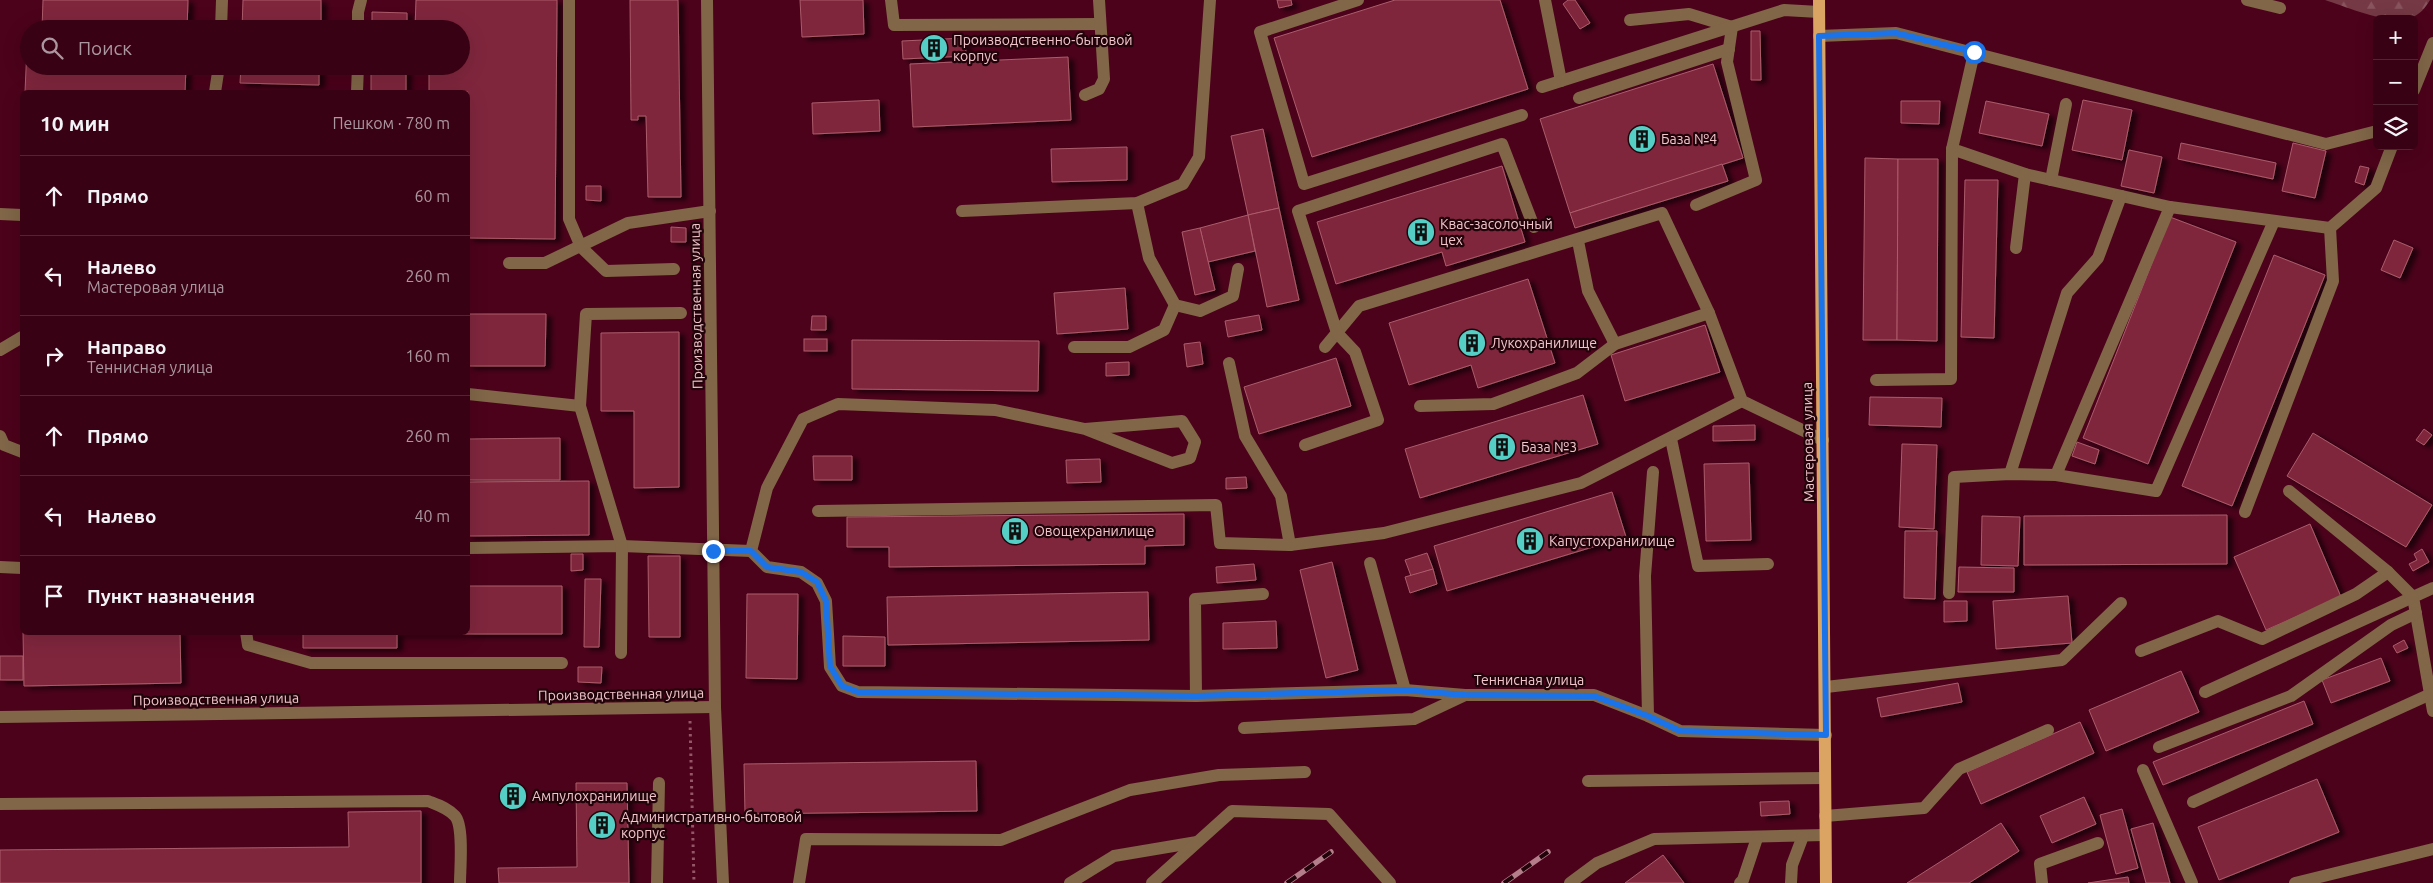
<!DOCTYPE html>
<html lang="ru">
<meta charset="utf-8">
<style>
:root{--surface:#390214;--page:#441022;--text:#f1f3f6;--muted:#ab97a0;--line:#532434}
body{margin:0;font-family:Ubuntu,sans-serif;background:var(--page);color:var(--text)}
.controls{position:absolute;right:15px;top:15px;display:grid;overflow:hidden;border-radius:8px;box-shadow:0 5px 20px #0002}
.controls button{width:45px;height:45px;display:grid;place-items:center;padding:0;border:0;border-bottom:1px solid var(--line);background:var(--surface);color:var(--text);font:25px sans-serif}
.stop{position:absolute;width:15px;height:15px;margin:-11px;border:4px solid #1a73e8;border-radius:50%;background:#fff}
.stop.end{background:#1a73e8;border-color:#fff;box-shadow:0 1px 5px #0008}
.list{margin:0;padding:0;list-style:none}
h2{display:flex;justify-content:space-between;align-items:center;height:65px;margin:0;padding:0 20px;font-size:21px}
h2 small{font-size:16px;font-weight:400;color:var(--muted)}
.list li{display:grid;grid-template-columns:32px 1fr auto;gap:15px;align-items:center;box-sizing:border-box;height:80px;padding:0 20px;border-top:1px solid var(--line)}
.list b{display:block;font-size:19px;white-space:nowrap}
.list p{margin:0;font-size:16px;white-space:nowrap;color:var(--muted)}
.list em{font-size:16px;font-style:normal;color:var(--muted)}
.icon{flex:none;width:28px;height:28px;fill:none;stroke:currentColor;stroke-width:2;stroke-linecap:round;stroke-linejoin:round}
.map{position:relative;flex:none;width:2433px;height:883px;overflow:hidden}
.search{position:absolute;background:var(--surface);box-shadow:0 5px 20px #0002;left:20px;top:20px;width:450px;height:55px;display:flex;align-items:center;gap:12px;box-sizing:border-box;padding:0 18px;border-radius:28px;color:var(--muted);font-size:19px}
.panel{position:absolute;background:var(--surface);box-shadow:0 5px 20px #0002;left:20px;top:90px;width:450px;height:545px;border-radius:8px}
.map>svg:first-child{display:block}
.forest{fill:url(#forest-firs)}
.building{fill:#7f253c;stroke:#ac5c6b;filter:url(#shadow)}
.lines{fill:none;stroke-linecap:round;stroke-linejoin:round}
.path{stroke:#945768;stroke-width:3;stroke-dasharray:2.5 4;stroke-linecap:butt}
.minor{stroke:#816648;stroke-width:12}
.major{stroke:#dca463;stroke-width:12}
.rail-casing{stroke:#b57e8b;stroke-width:5.5}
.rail{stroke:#21040a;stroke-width:4;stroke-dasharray:11;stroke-linecap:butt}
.route{stroke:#1a73e8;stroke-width:6}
.labels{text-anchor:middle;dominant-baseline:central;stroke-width:4.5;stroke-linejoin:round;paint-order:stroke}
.poi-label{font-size:14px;fill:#f2c5cb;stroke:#21040a;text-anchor:start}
.street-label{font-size:14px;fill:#f2c5cb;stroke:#21040a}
</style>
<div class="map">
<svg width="2433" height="883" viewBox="0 0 2433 883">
<defs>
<pattern id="forest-firs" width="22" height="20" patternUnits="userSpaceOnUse" patternTransform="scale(1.25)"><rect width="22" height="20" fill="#743944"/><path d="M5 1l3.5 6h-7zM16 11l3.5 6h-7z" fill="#88545e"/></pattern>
<filter id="shadow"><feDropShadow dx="5.5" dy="3" stdDeviation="2.5" flood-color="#0009"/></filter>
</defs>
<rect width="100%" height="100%" fill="#4c021b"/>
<!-- forest -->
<path class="forest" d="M 2325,0 L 2430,0 C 2425,8 2420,15 2410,18 C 2388,25 2347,7 2325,0 Z"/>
<!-- building -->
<g class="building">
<polygon points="43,0 188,0 187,29 42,29"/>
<polygon points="243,0 321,0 321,29 242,29"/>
<polygon points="416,0 557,0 555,239 468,238 468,92 429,92 429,66 461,66 461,29 415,29"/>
<polygon points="630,0 678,0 681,197 648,197 646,116 638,116 638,120 631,120"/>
<polygon points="800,0 863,0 864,34 802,37"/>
<polygon points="1277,0 1291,0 1292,5 1279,8"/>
<polygon points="1395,0 1500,0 1528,89 1312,157 1274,38"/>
<polygon points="1568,0 1575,0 1590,23 1580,29 1563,4"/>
<polygon points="372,12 407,13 407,29 372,29"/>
<polygon points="1751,31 1760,31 1761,80 1751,80"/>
<polygon points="965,38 966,56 903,59 902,41"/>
<polygon points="27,47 29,47 29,66 186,66 185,92 25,92"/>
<polygon points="1068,57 1071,120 913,127 910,64"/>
<polygon points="1713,64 1743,158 1570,213 1540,119"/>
<polygon points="241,66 319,66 319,85 240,83"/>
<rect x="371" y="66" width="35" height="26"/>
<polygon points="879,100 880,131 813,134 812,103"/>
<polygon points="2083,100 2132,110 2122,160 2072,150"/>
<polygon points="1901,101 1940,101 1939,124 1901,123"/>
<polygon points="1986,101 2049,114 2042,146 1979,133"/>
<polygon points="1263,129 1279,208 1248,215 1231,136"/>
<polygon points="2181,143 2276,163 2273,179 2178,159"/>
<polygon points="2293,143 2326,151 2315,198 2282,191"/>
<polygon points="1127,147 1127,180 1052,182 1051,149"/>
<polygon points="2129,150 2162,157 2154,193 2121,186"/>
<polygon points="1865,158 1898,159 1897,340 1863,340"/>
<polygon points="1898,159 1938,159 1937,341 1897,340"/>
<polygon points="1722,164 1728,181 1575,228 1570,213"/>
<polygon points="1502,166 1525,242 1446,266 1442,252 1336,284 1317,222"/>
<polygon points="2360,166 2369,168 2364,185 2355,182"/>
<polygon points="1965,180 1998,180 1994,338 1961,337"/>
<polygon points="586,186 601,186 601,201 586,200"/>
<polygon points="1279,208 1299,300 1267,307 1248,215"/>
<polygon points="1248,215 1255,251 1208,262 1200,228"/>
<polygon points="2170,217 2236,242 2148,464 2083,438"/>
<polygon points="671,227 686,228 686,242 671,242"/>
<polygon points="1200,228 1215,290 1195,295 1182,232"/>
<polygon points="2394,240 2413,248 2400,278 2381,270"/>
<polygon points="2274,255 2325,275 2232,506 2182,486"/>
<polygon points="1528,279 1555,363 1478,388 1471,365 1409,385 1389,323"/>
<polygon points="1125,288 1128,329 1057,334 1054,293"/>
<polygon points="468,314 546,314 545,366 468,366"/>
<polygon points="1259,315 1262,330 1228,337 1225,321"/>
<polygon points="812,316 826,316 826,330 811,330"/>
<polygon points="1705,325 1720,372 1625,401 1611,355"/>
<polygon points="679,332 679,487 634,488 634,411 601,411 601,333"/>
<rect x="804" y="339" width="23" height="12"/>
<polygon points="852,340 1039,341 1038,391 852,389"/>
<polygon points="1200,342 1203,364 1187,367 1184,344"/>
<polygon points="1336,358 1351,406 1259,434 1244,387"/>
<polygon points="1129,362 1129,375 1106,376 1106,363"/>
<polygon points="1583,395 1598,444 1420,498 1405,449"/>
<polygon points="1870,397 1942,398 1941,427 1869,425"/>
<polygon points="1755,425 1755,440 1713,441 1713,426"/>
<polygon points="2424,429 2432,435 2424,445 2416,440"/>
<polygon points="2313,433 2432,505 2406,547 2287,476"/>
<polygon points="560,438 560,480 468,480 468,439"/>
<polygon points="2077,442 2099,450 2095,464 2072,456"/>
<polygon points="1902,444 1937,445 1934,529 1899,527"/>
<polygon points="813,456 852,456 852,480 814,480"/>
<polygon points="1100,459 1101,482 1067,483 1066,460"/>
<polygon points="1749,463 1751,540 1706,541 1704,464"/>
<polygon points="1246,477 1247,488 1226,489 1226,478"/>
<polygon points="589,481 589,535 468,536 468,482"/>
<polygon points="1612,492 1626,537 1447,591 1434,546"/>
<polygon points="1184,514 1184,545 1145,546 1145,564 889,567 889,547 847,547 847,517"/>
<polygon points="2227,515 2227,564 2024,565 2024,516"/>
<polygon points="1982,516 2020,517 2018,566 1981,565"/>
<polygon points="2310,524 2341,597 2266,630 2234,557"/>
<polygon points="1905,531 1937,531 1935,599 1904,598"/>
<polygon points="2422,549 2429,562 2413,571 2409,564 2417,560 2414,554"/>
<polygon points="1427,553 1433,569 1411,576 1405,560"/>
<polygon points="571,554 583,554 583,570 571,571"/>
<polygon points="648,556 680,556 680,637 649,637"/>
<polygon points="1332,562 1358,670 1326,678 1300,570"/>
<polygon points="1254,564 1256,580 1217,583 1216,567"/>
<polygon points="1959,567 2014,568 2014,592 1958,592"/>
<polygon points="1433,569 1437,584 1410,593 1405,577"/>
<polygon points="585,579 601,579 599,647 584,647"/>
<polygon points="468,586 562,586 562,634 397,634 397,648 303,648 303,632 468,632"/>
<polygon points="1148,592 1149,640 888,645 887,597"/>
<polygon points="747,594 798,594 797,679 746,678"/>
<polygon points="2068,596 2072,643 1996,649 1993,601"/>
<polygon points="1944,601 1967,601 1967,621 1944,622"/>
<polygon points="1276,621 1277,648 1223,649 1223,623"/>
<polygon points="23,632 180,632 181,683 24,686"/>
<polygon points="843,636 885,637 885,666 843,666"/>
<polygon points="2404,640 2408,648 2397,653 2393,646"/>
<rect x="0" y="656" width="23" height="24"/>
<polygon points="2381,658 2390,681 2331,703 2322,680"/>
<polygon points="578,667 602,667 601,683 578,682"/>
<polygon points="2181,671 2199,712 2106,751 2089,710"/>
<polygon points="1958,683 1962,702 1881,717 1877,698"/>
<polygon points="2304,701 2313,724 2163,785 2153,762"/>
<polygon points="2080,722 2094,753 1981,804 1967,772"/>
<polygon points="976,761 977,811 745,814 744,764"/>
<polygon points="2317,779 2339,832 2219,880 2198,827"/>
<polygon points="576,783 627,783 629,883 499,883 498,868 577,867"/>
<polygon points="506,786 519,786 520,805 507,806"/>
<polygon points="2084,797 2096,824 2052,843 2040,816"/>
<polygon points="1789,801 1790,814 1761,816 1760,802"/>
<polygon points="2122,809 2138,868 2116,874 2100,815"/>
<polygon points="421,811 421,883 0,883 0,850 349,847 348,812"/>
<polygon points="2001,823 2019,851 1969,883 1907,883"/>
<polygon points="2153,823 2170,883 2146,883 2131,829"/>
<polygon points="1663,855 1684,883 1625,883"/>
<polygon points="2128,877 2129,883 2088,883"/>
</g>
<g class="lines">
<!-- path -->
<polyline class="path" points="690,721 694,883"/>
<!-- minor -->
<g class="minor">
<polyline points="569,0 569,219 581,247 606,271 674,269"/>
<polyline points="707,0 715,707 723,883"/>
<polyline points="891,0 894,25 1099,24"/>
<polyline points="1358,0 1260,32 1304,184 1522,115"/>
<polyline points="1545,0 1561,81"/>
<polyline points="2247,0 2280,8"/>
<polyline points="1630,20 1689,14 1732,27 1727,62 1756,180 1696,205"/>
<polyline points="221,29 222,0"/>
<polyline points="358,29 358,12 361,0"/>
<polyline points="1819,36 1896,33 2326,144 2377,131"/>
<polyline points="1974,53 1952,149 2025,174 2170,207 2330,228 2376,188 2392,146"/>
<polyline points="1542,87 1784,10 1819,12"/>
<polyline points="2414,90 2433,43"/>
<polyline points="215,92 219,66"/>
<polyline points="357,92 358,66"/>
<polyline points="1085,95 1099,89 1104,79 1099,0"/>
<polyline points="1579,98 1729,49"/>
<polyline points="2051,180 2066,104"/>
<polyline points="1137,203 1149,258 1175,305 1200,311 1233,296 1238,269"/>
<polyline points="962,211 1137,203 1183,184 1199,157 1210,0"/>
<polyline points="0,214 22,215"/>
<polyline points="1578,241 1588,291 1615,344"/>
<polyline points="2016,248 2025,174"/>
<polyline points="509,263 545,263 628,223 710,211"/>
<polyline points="1074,347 1129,347 1164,330 1175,305"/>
<polyline points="1325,347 1359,306 1662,213 1709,313"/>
<polyline points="0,350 22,337"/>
<polyline points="1229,363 1245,436 1281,496 1290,545"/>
<polyline points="1876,380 1951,379 1952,149"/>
<polyline points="468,394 580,406"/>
<polyline points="1420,406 1493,404 1577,373 1615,344 1709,313 1742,401 1823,440"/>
<polyline points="1085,429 1172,463 1190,458 1195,442 1182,421 1085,429 995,410 838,404 803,419 767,488 751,551 767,567 801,572 817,583 826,601 830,667 842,686 858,692 1196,696 1405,690 1465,695 1594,695 1648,716 1680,731 1826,735"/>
<polyline points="0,436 4,445 22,452"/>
<polyline points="1671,439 1698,566 1768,564"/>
<polyline points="1305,445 1378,420 1355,352 1337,333 1298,211 1502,144 1534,227"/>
<polyline points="2010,474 2067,293 2098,258 2121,196"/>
<polyline points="2056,475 2170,207"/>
<polyline points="818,511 1216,505 1220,543 1290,545 1384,533 1581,483 1742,401"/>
<polyline points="2245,512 2333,281 2330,228"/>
<polyline points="468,548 622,546 751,551"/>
<polyline points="1370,563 1405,690"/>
<polyline points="0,567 22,568"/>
<polyline points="2433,588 2413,597 2433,711"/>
<polyline points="1949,593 1954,477 2010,474 2056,475 2156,491 2274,221"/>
<polyline points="246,632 248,645 311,663 562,663"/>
<polyline points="2141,651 2218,621 2262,639 2356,594 2388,572"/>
<polyline points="621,653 622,546 580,406 586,314 681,313"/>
<polyline points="1826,687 2062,660 2121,603"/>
<polyline points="2205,692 2413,597 2388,572 2289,491"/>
<polyline points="1196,696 1195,599 1263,594"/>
<polyline points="1648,716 1645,576 1653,472"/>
<polyline points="0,717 715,707"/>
<polyline points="1244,728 1414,719 1465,695"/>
<polyline points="2159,747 2291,696 2391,625 2416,613"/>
<polyline points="2143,770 2192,883"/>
<polyline points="1588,781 1825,778"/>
<polyline points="2193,802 2433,693"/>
<path d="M 0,804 L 428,801 C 438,805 448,808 455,816 C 464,826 460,869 460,883"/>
<polyline points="1825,816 1924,808 1959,769 2048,730"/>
<polyline points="657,883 659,783"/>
<polyline points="799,883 806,839 1001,840 1130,790 1219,775 1305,772"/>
<polyline points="1070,883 1114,856 1197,842"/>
<polyline points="1152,883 1232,811 1329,814 1390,883"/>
<polyline points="1570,883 1597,863 1654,839 1825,835"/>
<polyline points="1740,883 1743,880 1757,838"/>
<polyline points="1791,883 1792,865 1803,836"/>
<polyline points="2042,883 2040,864 2098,843"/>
<polyline points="2295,883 2433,849"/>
</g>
<!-- major -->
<polyline class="major" points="1819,0 1826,883"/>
<defs>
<g id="rail">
<polyline points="1287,883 1331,852"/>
<polyline points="1504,883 1548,852"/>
</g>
</defs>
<!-- rail casing -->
<use href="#rail" class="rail-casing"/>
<!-- rail -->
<use href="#rail" class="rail"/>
</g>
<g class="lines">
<!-- route -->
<polyline class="route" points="713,551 751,551 767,567 801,572 817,582 826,601 830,666 842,686 858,692 1196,696 1405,690 1465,695 1594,696 1648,716 1680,731 1826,735 1819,36 1896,33 1974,52"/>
</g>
<!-- icons -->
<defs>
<symbol id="building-disc" viewBox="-11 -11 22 22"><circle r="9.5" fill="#55cec5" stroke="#21040a"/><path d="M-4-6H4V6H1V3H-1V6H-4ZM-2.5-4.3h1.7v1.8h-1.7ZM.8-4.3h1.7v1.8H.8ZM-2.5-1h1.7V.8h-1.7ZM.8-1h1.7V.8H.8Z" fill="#111"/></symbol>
</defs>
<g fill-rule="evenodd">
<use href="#building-disc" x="918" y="32" width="32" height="32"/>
<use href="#building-disc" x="1626" y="123" width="32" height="32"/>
<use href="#building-disc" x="1405" y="216" width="32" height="32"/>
<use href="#building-disc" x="1456" y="327" width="32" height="32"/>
<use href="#building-disc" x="1486" y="431" width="32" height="32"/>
<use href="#building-disc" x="999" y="515" width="32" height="32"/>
<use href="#building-disc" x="1514" y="525" width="32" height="32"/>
<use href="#building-disc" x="497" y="780" width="32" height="32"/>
<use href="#building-disc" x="586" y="809" width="32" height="32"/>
</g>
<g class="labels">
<!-- poi labels -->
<g class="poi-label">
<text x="953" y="40">Производственно-бытовой<tspan x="953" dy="16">корпус</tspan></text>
<text x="1661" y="139">База №4</text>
<text x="1440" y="224">Квас-засолочный<tspan x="1440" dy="16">цех</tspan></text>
<text x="1491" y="343">Лукохранилище</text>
<text x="1521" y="447">База №3</text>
<text x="1034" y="531">Овощехранилище</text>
<text x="1549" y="541">Капустохранилище</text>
<text x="532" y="796">Ампулохранилище</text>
<text x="621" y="817">Административно-бытовой<tspan x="621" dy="16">корпус</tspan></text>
</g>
<!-- street labels -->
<g class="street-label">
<text transform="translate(696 306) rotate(-91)">Производственная улица</text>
<text transform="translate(1808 442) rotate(-91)">Мастеровая улица</text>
<text x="1529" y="680">Теннисная улица</text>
<text transform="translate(621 694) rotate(-1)">Производственная улица</text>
<text transform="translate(216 699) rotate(-1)">Производственная улица</text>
</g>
</g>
</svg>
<div class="controls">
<button>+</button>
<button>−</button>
<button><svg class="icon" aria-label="layers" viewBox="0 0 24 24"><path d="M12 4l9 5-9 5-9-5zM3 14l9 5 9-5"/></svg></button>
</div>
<div class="stop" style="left:1974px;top:52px"></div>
<div class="stop end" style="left:713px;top:551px"></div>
<div class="search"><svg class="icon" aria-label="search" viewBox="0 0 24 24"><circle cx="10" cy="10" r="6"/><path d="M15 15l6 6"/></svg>Поиск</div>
<section class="panel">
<h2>10 мин<small>Пешком · 780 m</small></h2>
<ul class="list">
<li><svg class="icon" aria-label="ahead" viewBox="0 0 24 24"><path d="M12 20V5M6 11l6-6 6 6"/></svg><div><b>Прямо</b></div><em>60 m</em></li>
<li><svg class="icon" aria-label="left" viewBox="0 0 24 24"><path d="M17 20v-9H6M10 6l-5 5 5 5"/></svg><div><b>Налево</b><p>Мастеровая улица</p></div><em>260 m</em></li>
<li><svg class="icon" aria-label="right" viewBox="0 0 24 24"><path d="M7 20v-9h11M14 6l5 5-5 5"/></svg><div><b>Направо</b><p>Теннисная улица</p></div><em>160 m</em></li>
<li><svg class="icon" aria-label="ahead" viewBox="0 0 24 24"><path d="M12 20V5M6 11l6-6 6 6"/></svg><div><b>Прямо</b></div><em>260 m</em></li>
<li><svg class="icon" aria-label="left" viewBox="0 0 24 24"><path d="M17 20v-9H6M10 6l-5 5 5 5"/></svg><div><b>Налево</b></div><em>40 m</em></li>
<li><svg class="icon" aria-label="arrive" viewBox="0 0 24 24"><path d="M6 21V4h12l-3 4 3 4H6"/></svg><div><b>Пункт назначения</b></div></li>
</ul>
</section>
</div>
